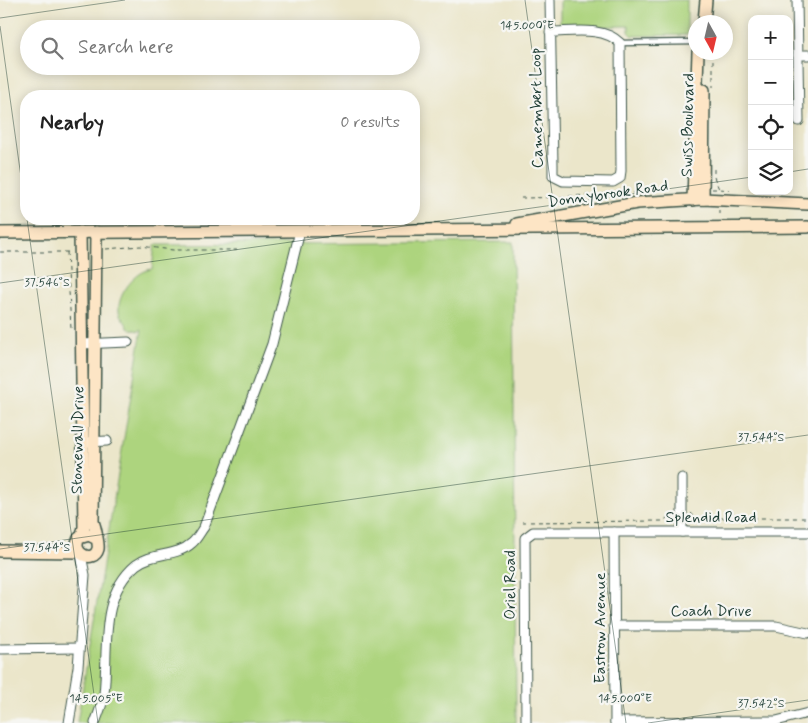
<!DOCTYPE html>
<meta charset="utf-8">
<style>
:root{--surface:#fff;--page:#f6f6f6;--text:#222;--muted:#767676;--line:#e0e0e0}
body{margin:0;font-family:Mynerve,sans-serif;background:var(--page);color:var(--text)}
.controls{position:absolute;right:15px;top:15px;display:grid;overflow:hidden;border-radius:10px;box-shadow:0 2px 12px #0003}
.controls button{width:45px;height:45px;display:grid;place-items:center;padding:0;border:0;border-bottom:1px solid var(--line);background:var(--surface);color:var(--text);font:25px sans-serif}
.compass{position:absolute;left:688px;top:15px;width:45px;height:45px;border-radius:50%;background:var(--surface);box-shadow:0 2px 12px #0003;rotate:172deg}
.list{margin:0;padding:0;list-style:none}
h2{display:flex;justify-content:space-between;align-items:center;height:65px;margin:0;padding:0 20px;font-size:21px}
h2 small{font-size:16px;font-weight:400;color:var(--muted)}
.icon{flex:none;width:28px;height:28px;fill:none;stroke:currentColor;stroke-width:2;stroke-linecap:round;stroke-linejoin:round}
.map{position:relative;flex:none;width:808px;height:723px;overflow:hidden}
.search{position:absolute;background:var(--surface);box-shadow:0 2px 12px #0003;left:20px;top:20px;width:400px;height:55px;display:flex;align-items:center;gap:12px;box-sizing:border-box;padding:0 18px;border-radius:28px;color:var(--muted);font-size:19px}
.panel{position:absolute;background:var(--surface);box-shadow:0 2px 12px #0003;left:20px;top:90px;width:400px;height:135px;border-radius:20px}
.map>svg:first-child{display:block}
.green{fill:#add47e;stroke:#668859}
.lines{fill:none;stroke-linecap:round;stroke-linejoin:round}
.lane-casing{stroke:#3e564a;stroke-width:7}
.street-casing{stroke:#3e564a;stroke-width:11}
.secondary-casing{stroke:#3e564a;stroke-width:14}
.path{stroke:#3e564a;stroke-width:1;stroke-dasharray:4 4;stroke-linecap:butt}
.lane{stroke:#fff;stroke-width:4.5}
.street{stroke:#fff;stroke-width:9}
.secondary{stroke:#fde5c5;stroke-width:11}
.ticks{fill:none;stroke:#1f3d34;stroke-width:1;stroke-opacity:0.45}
.labels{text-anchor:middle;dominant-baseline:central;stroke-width:4.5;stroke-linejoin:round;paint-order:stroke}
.street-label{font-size:16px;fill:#1f3d34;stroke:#f6f6f2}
.ticks-label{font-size:12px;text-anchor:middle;fill:#1f3d34;stroke:#f6f6f2;stroke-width:4.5;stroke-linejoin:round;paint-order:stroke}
</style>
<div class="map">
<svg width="808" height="723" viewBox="0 0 808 723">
<rect width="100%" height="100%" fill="#f6f6f2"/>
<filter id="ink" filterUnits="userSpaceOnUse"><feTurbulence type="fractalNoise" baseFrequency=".02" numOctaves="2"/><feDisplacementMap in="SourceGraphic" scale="10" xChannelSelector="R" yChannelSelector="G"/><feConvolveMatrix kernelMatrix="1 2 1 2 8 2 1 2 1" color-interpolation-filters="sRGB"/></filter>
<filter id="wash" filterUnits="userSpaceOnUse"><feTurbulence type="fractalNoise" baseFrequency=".0096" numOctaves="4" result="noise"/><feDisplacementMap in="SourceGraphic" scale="20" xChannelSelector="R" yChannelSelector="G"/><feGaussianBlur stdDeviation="1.12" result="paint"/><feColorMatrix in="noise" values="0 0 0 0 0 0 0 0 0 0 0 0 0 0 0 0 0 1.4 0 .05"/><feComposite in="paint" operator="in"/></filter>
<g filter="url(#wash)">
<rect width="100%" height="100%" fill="#ebe6ca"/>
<!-- green -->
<g class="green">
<polygon points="560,0 687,0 687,35 633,36 629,32 629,26 564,27 560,24"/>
<path d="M 513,242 L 516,723 L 77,723 L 142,329 L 139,331 L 128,328 C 126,321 120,318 119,311 C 117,294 136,271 152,269 L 155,245 Z"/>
</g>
</g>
<g filter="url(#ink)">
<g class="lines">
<defs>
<polyline id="lane" points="620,43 696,42"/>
<g id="street">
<path d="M 550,0 L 553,165 L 553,176 L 563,181 L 613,182 L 620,178 L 621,171 L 620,43 C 603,26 573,32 550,32"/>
<polyline points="797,0 799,121"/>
<polyline points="798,55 808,55"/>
<polyline points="81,344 128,342"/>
<polyline points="87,442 107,441"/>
<polyline points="614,532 615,723"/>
<polyline points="682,532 682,478"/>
<polyline points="614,626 776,626 808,633"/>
<polyline points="0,649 79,648"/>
<polyline points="615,722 776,721 808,713"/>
<polyline points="69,723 78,667 85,575 81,555"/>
<path d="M 95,723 C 98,714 103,704 104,694 C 109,650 98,597 136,565 C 152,552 177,557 192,543 C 197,539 200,532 204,527 L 272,344 L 300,231"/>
<polyline points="526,723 525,538 533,532 808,532"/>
</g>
<g id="secondary">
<polyline points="704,22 706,0"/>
<polyline points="703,199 704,90"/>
<polyline points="693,200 698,52"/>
<polyline points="517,224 637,203 703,199 808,204"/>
<polyline points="80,232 84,527 82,536"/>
<polyline points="0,233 808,227"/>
<path d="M 95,538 L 89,535 L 79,538 C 70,554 94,564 98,549 C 99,545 95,526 93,522 L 96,232"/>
<polyline points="0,551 78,552"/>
</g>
</defs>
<!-- lane casing -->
<use href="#lane" class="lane-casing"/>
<!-- street casing -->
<use href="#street" class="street-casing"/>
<!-- secondary casing -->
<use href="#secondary" class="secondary-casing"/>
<!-- path -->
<g class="path">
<polyline points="713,52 713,87"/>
<polyline points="712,189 719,189 714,177 714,166"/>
<polyline points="720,189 730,190"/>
<path d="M 521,198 C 561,198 599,193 638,193"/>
<polyline points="719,210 719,218"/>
<polyline points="106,249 140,246 173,250 237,250"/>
<polyline points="0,252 70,252"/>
<polyline points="67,252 71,329"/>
<polyline points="691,513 696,518 808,518"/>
<polyline points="522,522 663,521 672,514"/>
</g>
<!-- lane -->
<use href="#lane" class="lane"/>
<!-- street -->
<use href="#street" class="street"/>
<!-- secondary -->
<use href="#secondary" class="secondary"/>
</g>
</g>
<!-- ticks -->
<path class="ticks" d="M 525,0 L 626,723M 0,18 L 125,0M 0,26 L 26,213M 789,172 L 808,169M 27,219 L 98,723M 0,283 L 752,177M 0,549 L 808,435M 648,723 L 808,700"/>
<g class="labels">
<!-- street labels -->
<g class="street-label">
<text transform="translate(537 108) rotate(-91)">Camembert Loop</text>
<text transform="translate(688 125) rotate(-89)">Swiss Boulevard</text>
<text transform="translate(608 194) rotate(-8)">Donnybrook Road</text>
<text transform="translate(78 440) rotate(-89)">Stonewall Drive</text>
<text x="711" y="517">Splendid Road</text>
<text transform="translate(510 585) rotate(-90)">Oriel Road</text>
<text x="711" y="611">Coach Drive</text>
<text transform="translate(600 628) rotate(-90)">Eastrow Avenue</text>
</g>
</g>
<g class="ticks-label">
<text x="527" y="29">145.000°E</text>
<text x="47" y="286">37.546°S</text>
<text x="761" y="441">37.544°S</text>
<text x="47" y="551">37.544°S</text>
<text x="96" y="702">145.005°E</text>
<text x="625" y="702">145.000°E</text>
<text x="761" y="707">37.542°S</text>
</g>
</svg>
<div class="controls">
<button>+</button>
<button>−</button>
<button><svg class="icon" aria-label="locate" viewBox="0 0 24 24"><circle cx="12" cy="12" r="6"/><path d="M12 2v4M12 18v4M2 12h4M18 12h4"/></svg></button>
<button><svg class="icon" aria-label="layers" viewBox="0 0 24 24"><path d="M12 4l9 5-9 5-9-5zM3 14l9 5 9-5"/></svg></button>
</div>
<svg class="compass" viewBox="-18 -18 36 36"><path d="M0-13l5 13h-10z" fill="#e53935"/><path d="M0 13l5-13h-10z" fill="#767676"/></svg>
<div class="search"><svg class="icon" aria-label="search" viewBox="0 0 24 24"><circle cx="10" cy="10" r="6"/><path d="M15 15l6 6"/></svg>Search here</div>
<section class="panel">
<h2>Nearby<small>0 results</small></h2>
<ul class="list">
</ul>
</section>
</div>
